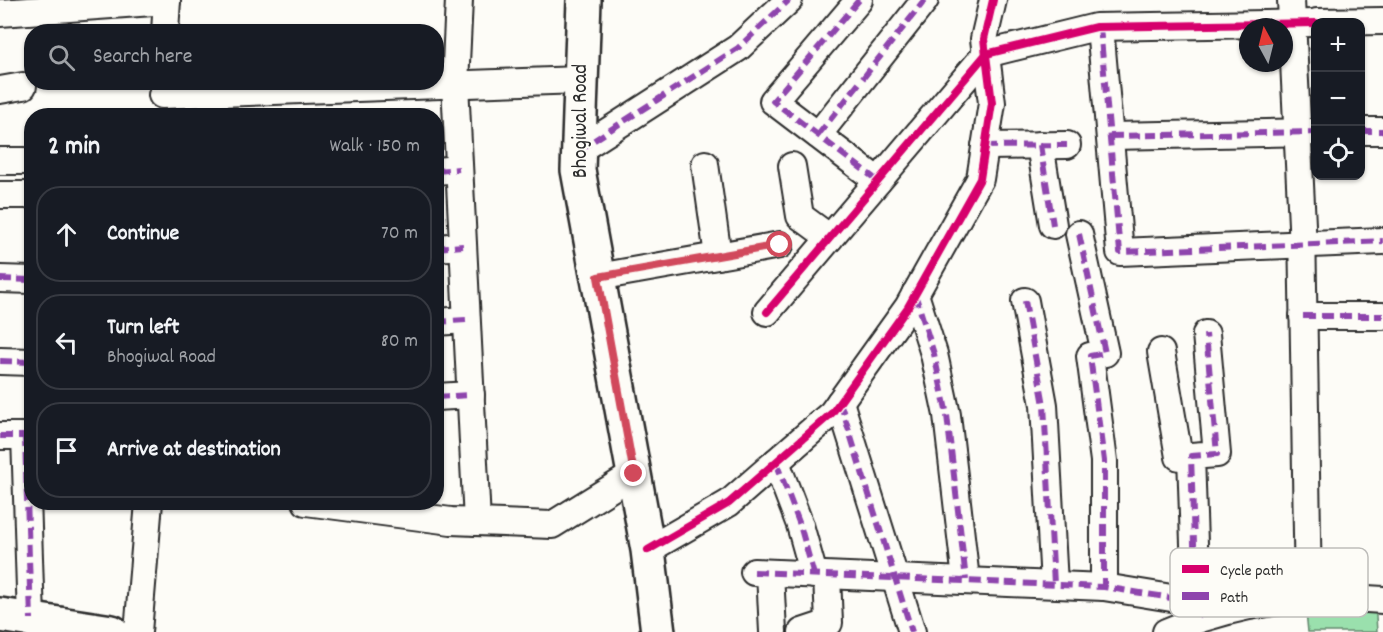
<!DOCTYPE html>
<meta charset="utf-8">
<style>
:root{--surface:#171b24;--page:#242831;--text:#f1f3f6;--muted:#9ea1a6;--line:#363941}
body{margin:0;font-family:Dekko,sans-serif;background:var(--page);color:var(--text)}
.controls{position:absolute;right:18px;top:18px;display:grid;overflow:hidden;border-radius:12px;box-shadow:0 2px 4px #0004}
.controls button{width:54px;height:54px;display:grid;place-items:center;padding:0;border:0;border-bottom:2px solid var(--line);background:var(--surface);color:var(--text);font:30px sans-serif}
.compass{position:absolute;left:1239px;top:18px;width:54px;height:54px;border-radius:50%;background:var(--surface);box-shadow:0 2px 4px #0004;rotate:353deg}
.stop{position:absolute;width:18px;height:18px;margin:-14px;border:4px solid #d1495b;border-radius:50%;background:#fff}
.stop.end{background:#d1495b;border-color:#fff;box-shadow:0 2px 6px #0008}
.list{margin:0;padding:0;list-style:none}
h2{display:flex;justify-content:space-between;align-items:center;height:78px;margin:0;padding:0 24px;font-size:26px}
h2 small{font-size:20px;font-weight:400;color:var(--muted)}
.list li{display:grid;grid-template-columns:39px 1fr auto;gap:18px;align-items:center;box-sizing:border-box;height:96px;margin:0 12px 12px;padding:0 12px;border:2px solid var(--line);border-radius:24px}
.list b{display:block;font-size:22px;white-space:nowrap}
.list p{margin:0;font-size:20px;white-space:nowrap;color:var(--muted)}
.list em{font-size:20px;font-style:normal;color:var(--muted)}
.icon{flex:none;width:33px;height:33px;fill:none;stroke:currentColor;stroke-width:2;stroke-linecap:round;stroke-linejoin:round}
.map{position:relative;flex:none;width:1383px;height:632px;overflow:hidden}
.search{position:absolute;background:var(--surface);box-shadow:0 2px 4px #0004;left:24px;top:24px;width:420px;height:66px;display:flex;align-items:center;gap:15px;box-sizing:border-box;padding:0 21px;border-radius:24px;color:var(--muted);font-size:22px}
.panel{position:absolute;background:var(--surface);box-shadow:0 2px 4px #0004;left:24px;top:108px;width:420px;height:402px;border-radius:24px}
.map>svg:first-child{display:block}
.green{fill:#9ae0ad;stroke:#62866c;stroke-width:1.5}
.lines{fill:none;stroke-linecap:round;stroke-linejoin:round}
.minor-casing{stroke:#2b2b2b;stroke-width:30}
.major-casing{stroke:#2b2b2b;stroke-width:38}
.minor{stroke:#fdfcf7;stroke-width:26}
.major{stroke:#fdfcf7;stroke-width:33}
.quiet{stroke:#8e44ad;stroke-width:6;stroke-dasharray:12 6;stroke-linecap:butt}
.cycleway-casing{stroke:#fdfcf7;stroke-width:11}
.cycleway{stroke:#d6006c;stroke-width:8}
.route{stroke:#d1495b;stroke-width:8}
.labels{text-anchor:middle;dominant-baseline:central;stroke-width:4.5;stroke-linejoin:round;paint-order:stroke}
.street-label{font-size:21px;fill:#2b2b2b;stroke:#fdfcf7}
.key{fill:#fdfcf7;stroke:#bebdba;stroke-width:1.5}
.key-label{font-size:16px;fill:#2b2b2b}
</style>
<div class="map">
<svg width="1383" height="632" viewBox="0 0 1383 632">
<rect width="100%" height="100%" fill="#fdfcf7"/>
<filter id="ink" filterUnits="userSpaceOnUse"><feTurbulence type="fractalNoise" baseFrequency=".0167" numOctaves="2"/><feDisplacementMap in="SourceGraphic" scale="12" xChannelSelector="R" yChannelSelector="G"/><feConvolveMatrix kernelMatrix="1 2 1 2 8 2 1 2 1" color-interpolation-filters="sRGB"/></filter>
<g filter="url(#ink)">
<!-- green -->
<polygon class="green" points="1305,601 1375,601 1377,632 1308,632"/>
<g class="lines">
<defs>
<g id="minor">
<polyline points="459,0 455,84 477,522"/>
<polyline points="859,0 773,101 878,181"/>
<polyline points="1291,0 1302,225 1308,596"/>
<polyline points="0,13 167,1"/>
<polyline points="1317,22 1383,21"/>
<polyline points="1100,27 1120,252 1383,241"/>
<polyline points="165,32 167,0"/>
<polyline points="0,90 23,86"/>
<polyline points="162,95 581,80"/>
<polyline points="1360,131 1383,131"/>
<polyline points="818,135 925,0"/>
<polyline points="1110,136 1315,132"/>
<polyline points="1040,145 1053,225"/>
<polyline points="985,146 1067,145"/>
<polyline points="579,150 738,48 789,0"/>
<polyline points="0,161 24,161"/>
<polyline points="705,164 718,256"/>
<polyline points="792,166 800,216 830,238"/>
<polyline points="436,171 459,169"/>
<polyline points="0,195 32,195"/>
<polyline points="1079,234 1105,353 1090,356 1104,461 1104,587"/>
<polyline points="436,248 463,246"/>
<polyline points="598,277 780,245"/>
<polyline points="0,279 32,280"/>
<polyline points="915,294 934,354 947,415 966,580"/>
<polyline points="1025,301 1044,405 1054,584"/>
<polyline points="767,312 986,54 1096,27 1316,23"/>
<polyline points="1303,316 1383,316"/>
<polyline points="436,322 466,320"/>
<polyline points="1161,352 1179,457 1191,456"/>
<polyline points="0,361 32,362"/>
<polyline points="436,397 471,395"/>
<polyline points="840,402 912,632"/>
<polyline points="0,436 32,436"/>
<polyline points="25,436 31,619"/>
<polyline points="776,462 800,525 814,575"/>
<polyline points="306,502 451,521 552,525 634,474"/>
<polyline points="648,550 729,503 832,413 908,307 980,179 992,103 984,39 993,0"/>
<polyline points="754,572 1104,587 1196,602 1202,617"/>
<polyline points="770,573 773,632"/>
<polyline points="1196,602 1191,456 1217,454 1206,334"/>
<polyline points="138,632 149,502"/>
<polyline points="802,632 829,623 827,576"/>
<path d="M 1166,632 C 1239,601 1305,594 1383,600"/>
</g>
<g id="major">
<polyline points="584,0 578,170 648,550 658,632"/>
<polyline points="0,615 112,632"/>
</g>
</defs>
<!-- minor casing -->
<use href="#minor" class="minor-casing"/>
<!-- major casing -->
<use href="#major" class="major-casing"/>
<!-- minor -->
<use href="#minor" class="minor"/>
<!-- major -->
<use href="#major" class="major"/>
<!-- quiet -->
<g class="quiet">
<polyline points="859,0 773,101 878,181"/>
<polyline points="1100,27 1120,252 1383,241"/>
<polyline points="1360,131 1383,131"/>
<polyline points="818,135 925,0"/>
<polyline points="1110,136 1316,132"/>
<polyline points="1040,145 1053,225"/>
<polyline points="985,146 1067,145"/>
<polyline points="579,150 738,48 789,0"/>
<polyline points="436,171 459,169"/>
<polyline points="1079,234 1105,353 1090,356 1104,461 1104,587"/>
<polyline points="436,248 463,246"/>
<polyline points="0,279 32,280"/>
<polyline points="915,294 934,354 947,415 966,580"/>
<polyline points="1025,301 1044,405 1054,584"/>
<polyline points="1303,316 1383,316"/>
<polyline points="436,322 466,320"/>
<polyline points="0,361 32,362"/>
<polyline points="436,397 471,395"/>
<polyline points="840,402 912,632"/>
<polyline points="0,436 30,436"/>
<polyline points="25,436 31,619"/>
<polyline points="776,462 800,525 814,575"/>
<polyline points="754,572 1104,587 1196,602 1202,617"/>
<polyline points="1196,602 1191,456 1217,454 1206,334"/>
</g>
<defs>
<g id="cycleway">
<polyline points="767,312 986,54 1096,27 1316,23"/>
<polyline points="648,550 729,503 832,413 908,307 980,179 992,103 984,39 993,0"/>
</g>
</defs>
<!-- cycleway casing -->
<use href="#cycleway" class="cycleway-casing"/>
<!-- cycleway -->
<use href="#cycleway" class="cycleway"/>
</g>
</g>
<g class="lines" filter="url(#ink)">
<!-- route -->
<polyline class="route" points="634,474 598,277 780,245"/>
</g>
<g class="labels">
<!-- street labels -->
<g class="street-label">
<text transform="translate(582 121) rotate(-90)">Bhogiwal Road</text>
</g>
</g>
<!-- legend -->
<rect x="1170" y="548" width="198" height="69" rx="9" class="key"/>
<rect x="1182" y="565" width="27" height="8" fill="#d6006c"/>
<rect x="1182" y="592" width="27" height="8" fill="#8e44ad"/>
<g class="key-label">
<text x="1220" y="575">Cycle path</text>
<text x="1220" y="602">Path</text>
</g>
</svg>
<div class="controls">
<button>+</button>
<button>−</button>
<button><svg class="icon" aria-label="locate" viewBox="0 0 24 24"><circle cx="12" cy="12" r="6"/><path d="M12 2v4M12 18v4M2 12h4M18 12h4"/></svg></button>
</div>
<svg class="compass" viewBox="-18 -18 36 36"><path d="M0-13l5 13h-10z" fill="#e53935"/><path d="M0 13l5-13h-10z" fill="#9ea1a6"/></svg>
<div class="stop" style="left:780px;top:245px"></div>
<div class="stop end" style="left:634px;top:474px"></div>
<div class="search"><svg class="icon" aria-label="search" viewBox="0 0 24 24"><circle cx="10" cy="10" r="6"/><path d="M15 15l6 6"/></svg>Search here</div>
<section class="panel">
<h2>2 min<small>Walk · 150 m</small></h2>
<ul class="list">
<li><svg class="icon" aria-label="ahead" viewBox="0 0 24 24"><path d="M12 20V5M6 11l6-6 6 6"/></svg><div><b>Continue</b></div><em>70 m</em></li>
<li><svg class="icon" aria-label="left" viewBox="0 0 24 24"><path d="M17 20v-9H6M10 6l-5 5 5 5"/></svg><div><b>Turn left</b><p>Bhogiwal Road</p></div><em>80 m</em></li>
<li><svg class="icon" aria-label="arrive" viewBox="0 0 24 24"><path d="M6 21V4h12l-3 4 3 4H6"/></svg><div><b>Arrive at destination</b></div></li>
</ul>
</section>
</div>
